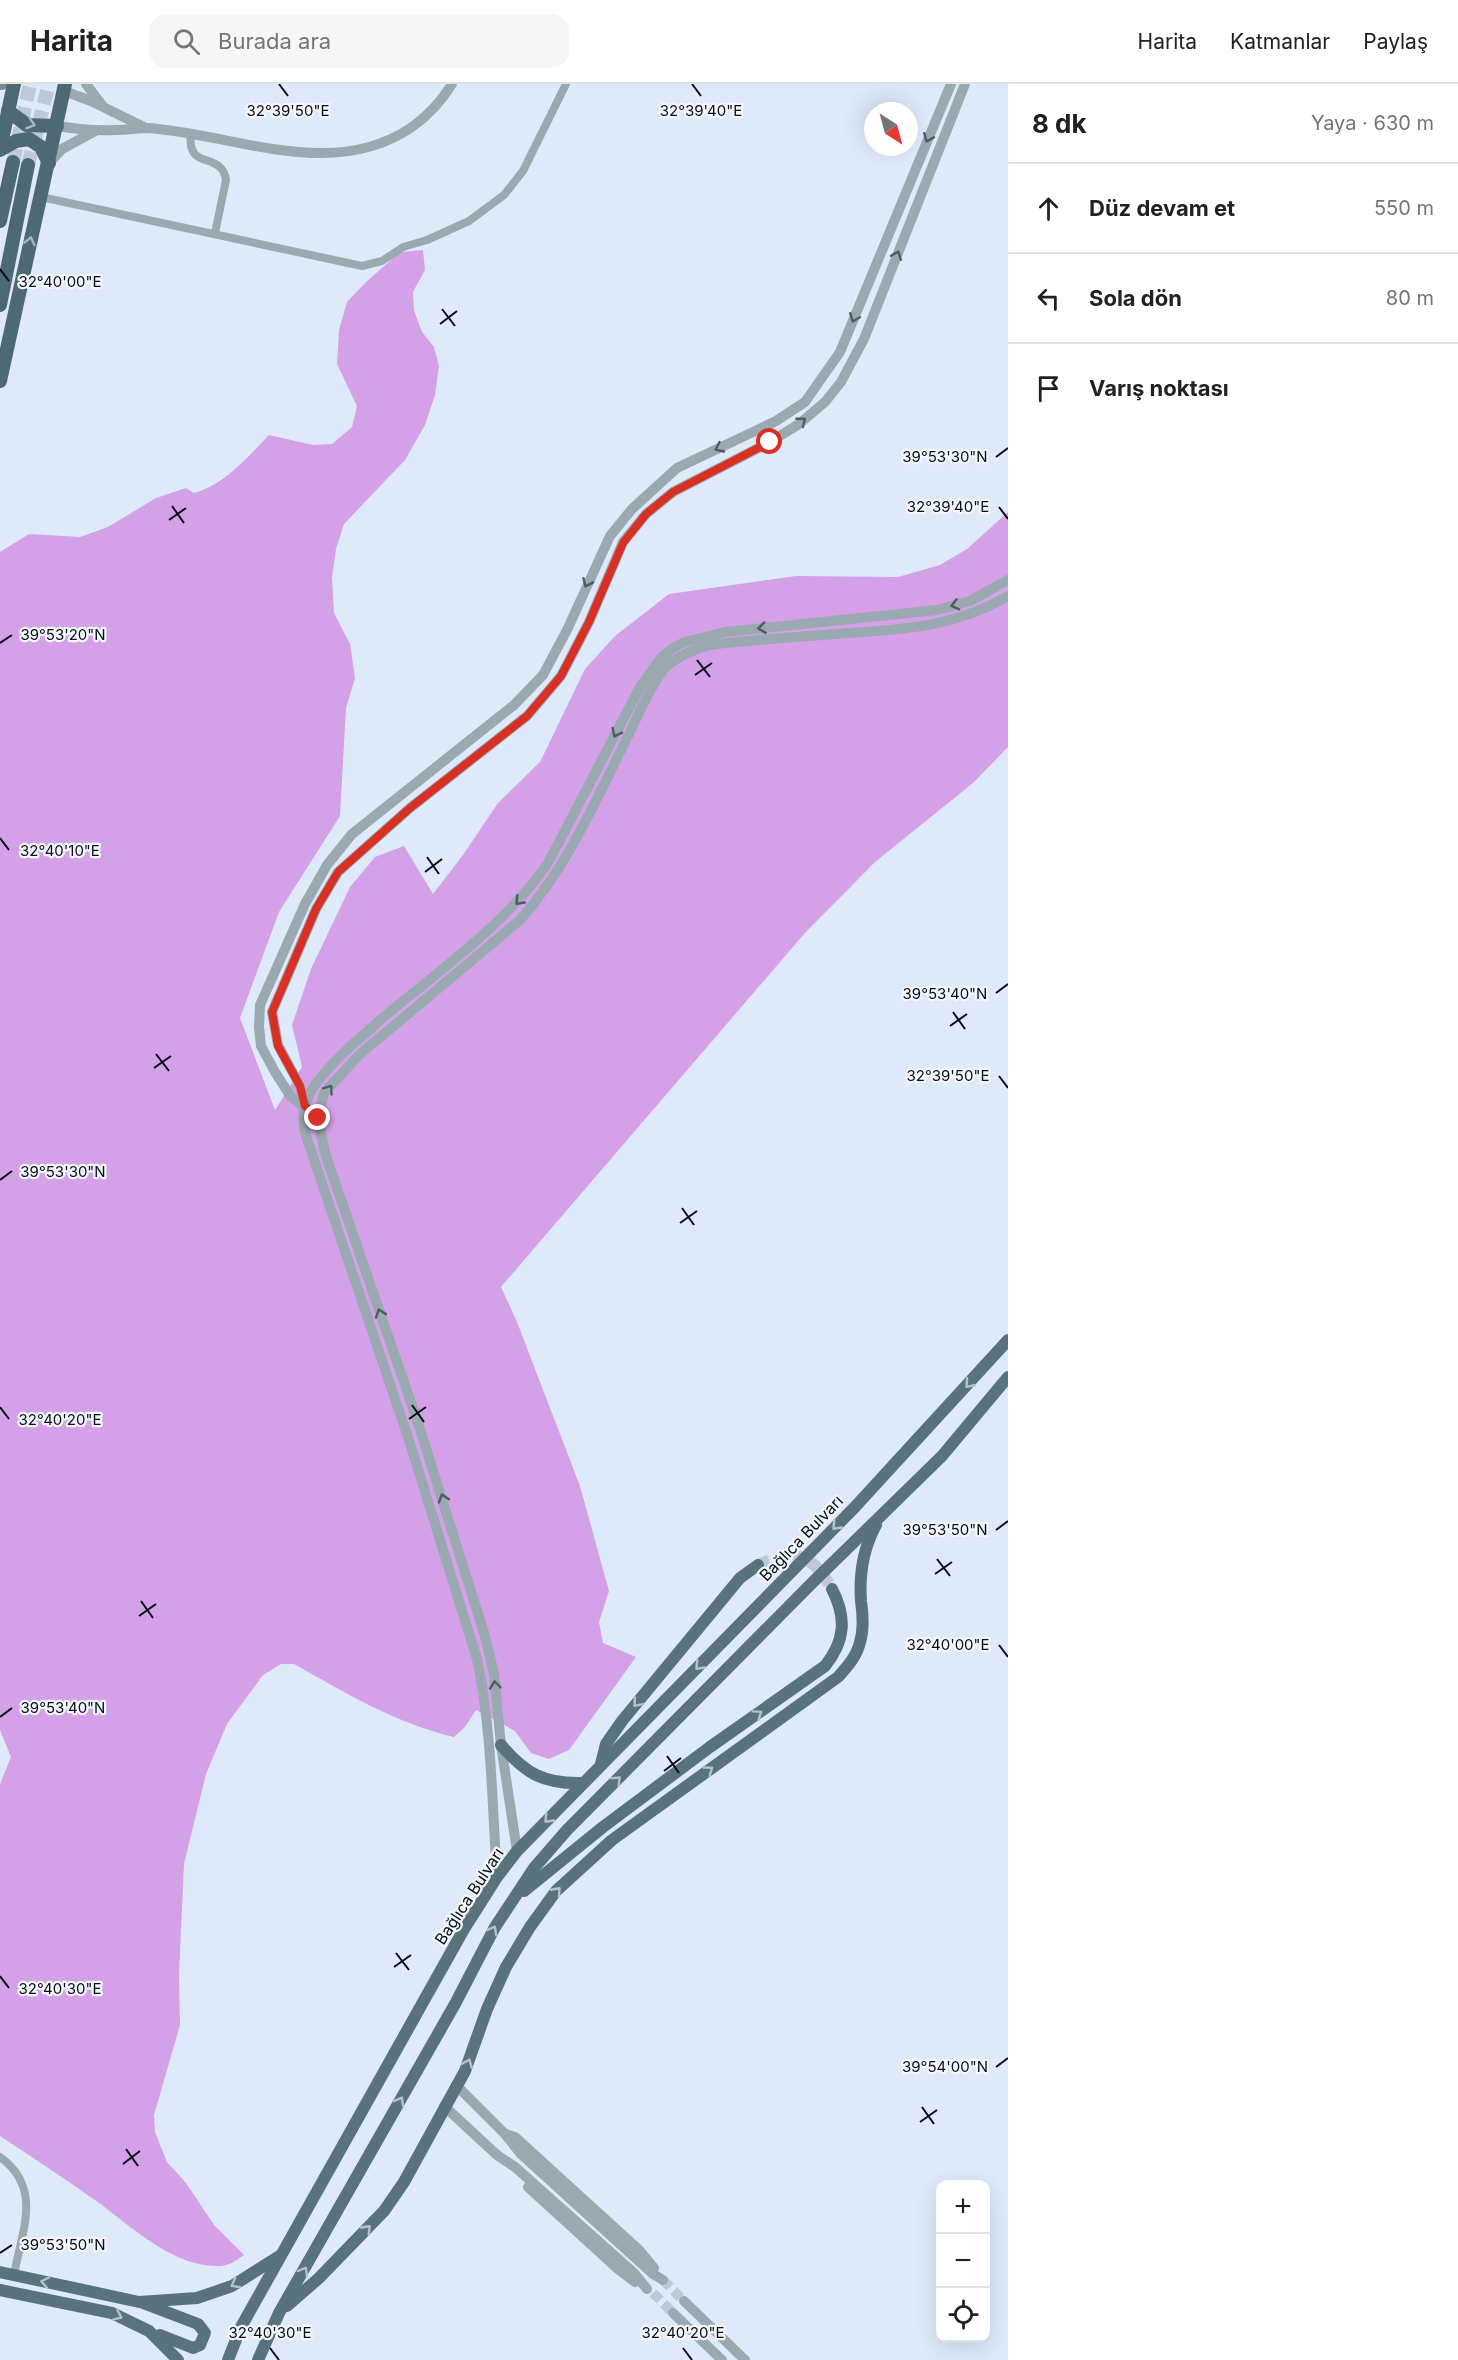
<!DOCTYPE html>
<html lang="tr">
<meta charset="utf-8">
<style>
:root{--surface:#fff;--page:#f6f6f6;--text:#202124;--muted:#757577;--line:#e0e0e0}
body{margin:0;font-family:Inter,sans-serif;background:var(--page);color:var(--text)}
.controls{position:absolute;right:18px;bottom:18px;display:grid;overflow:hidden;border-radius:12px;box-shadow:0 6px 24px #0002}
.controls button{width:54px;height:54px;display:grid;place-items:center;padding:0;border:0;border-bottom:2px solid var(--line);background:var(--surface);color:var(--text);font:30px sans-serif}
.compass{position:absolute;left:864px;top:18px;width:54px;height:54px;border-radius:50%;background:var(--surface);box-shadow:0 6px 24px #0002;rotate:144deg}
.stop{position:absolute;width:18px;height:18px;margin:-14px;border:4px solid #d93025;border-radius:50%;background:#fff}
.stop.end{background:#d93025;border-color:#fff;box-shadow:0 2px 6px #0008}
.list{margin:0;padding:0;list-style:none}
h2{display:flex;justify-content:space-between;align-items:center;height:78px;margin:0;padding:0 24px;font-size:26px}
h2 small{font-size:20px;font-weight:400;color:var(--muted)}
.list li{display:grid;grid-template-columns:39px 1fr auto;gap:18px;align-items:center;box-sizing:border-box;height:90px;padding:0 24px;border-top:2px solid var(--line)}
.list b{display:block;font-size:22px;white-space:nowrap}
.list em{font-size:20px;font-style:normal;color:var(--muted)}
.icon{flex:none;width:33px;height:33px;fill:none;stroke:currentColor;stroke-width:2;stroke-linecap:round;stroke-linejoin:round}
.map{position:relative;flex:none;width:1008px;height:2276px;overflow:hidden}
header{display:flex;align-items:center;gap:36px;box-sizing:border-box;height:84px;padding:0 30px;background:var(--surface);border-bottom:2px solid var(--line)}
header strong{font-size:28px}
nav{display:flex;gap:33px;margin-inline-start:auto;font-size:21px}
.search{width:420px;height:54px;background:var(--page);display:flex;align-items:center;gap:15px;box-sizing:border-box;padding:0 21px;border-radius:18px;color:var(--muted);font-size:22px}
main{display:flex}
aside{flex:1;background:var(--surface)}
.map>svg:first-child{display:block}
.green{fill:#d4a0e8}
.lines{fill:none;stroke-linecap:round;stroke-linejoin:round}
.tertiary-tunnel{stroke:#bec9d8;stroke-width:10;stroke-dasharray:10 5;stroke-linecap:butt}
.primary-tunnel{stroke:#bec9d8;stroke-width:12;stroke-dasharray:12 6;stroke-linecap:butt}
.trunk-tunnel{stroke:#bec9d8;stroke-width:14;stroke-dasharray:14 7;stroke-linecap:butt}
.minor{stroke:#9aa9af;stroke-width:8}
.tertiary{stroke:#9aa9af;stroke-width:10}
.secondary{stroke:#748a92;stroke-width:10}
.primary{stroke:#59737d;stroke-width:12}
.trunk{stroke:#4d6a74;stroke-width:14}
.oneway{stroke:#a8b8bf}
.oneway2{stroke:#505c62}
.oneway3{stroke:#b5c2c9}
.route{stroke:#d93025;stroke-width:8}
.ticks{fill:none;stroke:#070e16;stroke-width:2}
.labels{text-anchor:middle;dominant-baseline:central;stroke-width:4.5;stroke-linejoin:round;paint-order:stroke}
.street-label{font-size:16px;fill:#070e16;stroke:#f3f7fc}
.ticks-label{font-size:15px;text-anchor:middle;fill:#070e16;stroke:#f3f7fc;stroke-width:4.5;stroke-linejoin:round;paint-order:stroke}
</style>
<header>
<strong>Harita</strong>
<div class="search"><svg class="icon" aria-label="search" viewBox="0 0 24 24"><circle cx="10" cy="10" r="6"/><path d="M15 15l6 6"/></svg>Burada ara</div>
<nav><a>Harita</a><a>Katmanlar</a><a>Paylaş</a></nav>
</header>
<main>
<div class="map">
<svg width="1008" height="2276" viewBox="0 0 1008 2276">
<rect width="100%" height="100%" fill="#deeafa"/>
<!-- green -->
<path class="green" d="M 423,166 L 425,186 L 413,208 L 414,226 L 422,248 L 434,263 L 439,282 L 435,311 L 425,341 L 405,376 L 344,440 L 336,465 L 332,493 L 334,529 L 350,560 L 355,594 L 346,624 L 340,732 L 279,828 L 240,934 L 275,1026 L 302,983 L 292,941 L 311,885 L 350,803 L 375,773 L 404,762 L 433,810 L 463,771 L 498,719 L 540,678 L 585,585 L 615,552 L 669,510 L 796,492 L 898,493 L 940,481 L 967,465 L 1008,428 L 1008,663 L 973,699 L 875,778 L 804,850 L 501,1203 L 517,1238 L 580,1402 L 609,1507 L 599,1538 L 603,1559 L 636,1573 L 569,1666 L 549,1675 L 531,1669 L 515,1647 L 476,1626 L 465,1643 L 454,1653 C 395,1639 346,1609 294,1580 L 281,1580 L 263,1591 L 227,1640 L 206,1690 L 184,1780 L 179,1891 L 180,1941 L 154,2031 L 155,2048 L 167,2078 L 186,2099 L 214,2141 L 244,2171 C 234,2178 228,2183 215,2182 C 169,2181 128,2139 92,2114 C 62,2093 31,2072 0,2052 L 0,1700 L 11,1673 L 0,1646 L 0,468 L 29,450 L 80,453 L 108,443 L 156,414 L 186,404 L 194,409 C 224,401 248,373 269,351 L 313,361 L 332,360 L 352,343 L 357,322 L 337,280 L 339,246 L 347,218 L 365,199 L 400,168 Z"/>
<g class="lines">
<!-- tertiary-tunnel -->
<g class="tertiary-tunnel">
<polyline points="663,2196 684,2217"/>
<polyline points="653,2209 673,2229"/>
</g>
<!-- primary-tunnel -->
<path class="primary-tunnel" d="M 758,1481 C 794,1465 812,1469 832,1505"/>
<!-- trunk-tunnel -->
<g class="trunk-tunnel">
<polyline points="13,78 30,0"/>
<polyline points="28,81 49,0"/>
</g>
<!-- minor -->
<g class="minor">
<path d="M 190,50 C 191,55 190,61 192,65 C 197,81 223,72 226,96 L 215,149"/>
<polyline points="41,113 362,182 382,177 403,163 427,156 469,137 504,111 523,87 566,0"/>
<path d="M 0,2073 C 43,2104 22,2146 14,2191"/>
</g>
<!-- tertiary -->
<g class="tertiary">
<polyline points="86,0 102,21"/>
<polyline points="64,7 91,17 146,44"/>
<path d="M 57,42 C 76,45 96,47 116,46 C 127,46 138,44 148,44 C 235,50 332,98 412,43 C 429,31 441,18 452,0"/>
<polyline points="49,79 62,65 95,47"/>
<polyline points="305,1022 300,1002 278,961 272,928 316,825 338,788 410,724 527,632 561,592 589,538 623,458 646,430 673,408 770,358 799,340 825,318 841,298 864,255 965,0"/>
<polyline points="308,1025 291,1013 275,988 261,962 259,943 260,921 305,820 327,781 352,750 514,621 543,591 567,546 610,452 632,425 677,384 776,337 805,318 840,268 951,0"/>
<path d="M 517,1767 L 501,1661 L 494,1590 L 485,1552 L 418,1339 L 325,1069 L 318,1034 L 324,1009 L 359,971 L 520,836 C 569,781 597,713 630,648 C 638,631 655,592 668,581 C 680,571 694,566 709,561 C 751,556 793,553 836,550 C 900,545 951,545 1008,512"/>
<path d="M 497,1793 C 492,1721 492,1646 477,1575 L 409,1356 L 306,1052 C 300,1033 305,1013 318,997 C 337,972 361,953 384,933 C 441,885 505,841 548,779 L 640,603 L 661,574 L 673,564 L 685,558 L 725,548 L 937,526 L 970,517 L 1008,496"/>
<polyline points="456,2001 504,2049 521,2070 653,2190 663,2196"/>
<polyline points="444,2022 497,2071 515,2083 634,2189 647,2205"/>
<polyline points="506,2050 515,2053 639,2166 654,2184"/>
<polyline points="528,2103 618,2185 635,2198"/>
<polyline points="684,2217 745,2276"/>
<polyline points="673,2229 722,2276"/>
</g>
<!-- secondary -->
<polyline class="secondary" points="0,1 7,0"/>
<!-- primary -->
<g class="primary">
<path d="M 501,1661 C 526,1690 544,1700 582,1699"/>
<polyline points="601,1680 606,1660 622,1637 740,1494 758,1481"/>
<path d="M 524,1807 L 603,1743 L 710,1663 L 825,1582 C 845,1557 847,1534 832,1505"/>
<polyline points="0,2188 139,2218 197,2214 232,2202 281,2171"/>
<polyline points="0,2206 112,2229 149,2247 178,2276"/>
<polyline points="143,2219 198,2240 205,2249 200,2261 193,2264 160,2251"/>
<path d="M 287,2222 L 319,2194 L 384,2127 L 404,2098 L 465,1987 L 487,1925 L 506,1883 L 530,1843 L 556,1807 L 612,1756 L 838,1593 C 847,1583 857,1572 860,1558 C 864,1545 863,1531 861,1517 C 859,1490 863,1465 876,1441"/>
<polyline points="228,2276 241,2243 464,1845 497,1793 517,1767 854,1424 1008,1256"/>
<polyline points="258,2276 279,2229 455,1920 495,1843 534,1784 567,1746 812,1499 942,1372 1008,1293"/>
</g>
<!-- trunk -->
<g class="trunk">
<polyline points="8,27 27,41 57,42"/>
<polyline points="0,65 14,0"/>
<polyline points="0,66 16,57 29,55 41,63 49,79"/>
<polyline points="0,137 13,78"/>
<polyline points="0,221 28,81"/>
<polyline points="0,297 65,0"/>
</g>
</g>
<!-- one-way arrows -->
<defs><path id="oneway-chevron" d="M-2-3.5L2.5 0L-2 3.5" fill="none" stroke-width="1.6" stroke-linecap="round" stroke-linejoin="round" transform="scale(1.5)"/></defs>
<g class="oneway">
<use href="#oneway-chevron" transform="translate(31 40) rotate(17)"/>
<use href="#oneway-chevron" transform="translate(30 157) rotate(-77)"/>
</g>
<g class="oneway2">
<use href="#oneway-chevron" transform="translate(928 54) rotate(112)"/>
<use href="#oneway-chevron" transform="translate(897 171) rotate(-68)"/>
<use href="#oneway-chevron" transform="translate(854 234) rotate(112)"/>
<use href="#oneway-chevron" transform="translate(802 337) rotate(-38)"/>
<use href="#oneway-chevron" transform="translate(719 364) rotate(155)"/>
<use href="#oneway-chevron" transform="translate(587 499) rotate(114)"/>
<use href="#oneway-chevron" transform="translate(955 521) rotate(165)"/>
<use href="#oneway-chevron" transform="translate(762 544) rotate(173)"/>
<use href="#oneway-chevron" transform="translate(616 649) rotate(117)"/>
<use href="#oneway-chevron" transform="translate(519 817) rotate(134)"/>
<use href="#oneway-chevron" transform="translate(329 1005) rotate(-54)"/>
<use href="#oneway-chevron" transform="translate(380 1229) rotate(-109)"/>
<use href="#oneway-chevron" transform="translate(443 1414) rotate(-108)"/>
<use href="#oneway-chevron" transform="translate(495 1601) rotate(-96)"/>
</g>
<g class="oneway3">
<use href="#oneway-chevron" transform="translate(969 1300) rotate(132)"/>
<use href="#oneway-chevron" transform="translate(836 1442) rotate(134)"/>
<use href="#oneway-chevron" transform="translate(699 1582) rotate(134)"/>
<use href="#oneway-chevron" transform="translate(637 1619) rotate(130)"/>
<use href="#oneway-chevron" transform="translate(758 1630) rotate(-34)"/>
<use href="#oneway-chevron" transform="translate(709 1686) rotate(-36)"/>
<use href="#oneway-chevron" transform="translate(617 1696) rotate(-45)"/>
<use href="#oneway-chevron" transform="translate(548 1735) rotate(134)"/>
<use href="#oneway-chevron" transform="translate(557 1807) rotate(-48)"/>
<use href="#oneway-chevron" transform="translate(493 1846) rotate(-61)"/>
<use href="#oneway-chevron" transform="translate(468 1979) rotate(-67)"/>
<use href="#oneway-chevron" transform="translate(400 2017) rotate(-61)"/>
<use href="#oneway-chevron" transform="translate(367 2145) rotate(-46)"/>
<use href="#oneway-chevron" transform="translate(304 2187) rotate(-60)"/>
<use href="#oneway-chevron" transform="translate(45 2198) rotate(-168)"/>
<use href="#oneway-chevron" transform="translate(235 2200) rotate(152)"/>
<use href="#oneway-chevron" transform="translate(118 2232) rotate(23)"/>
</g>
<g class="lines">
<!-- route -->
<polyline class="route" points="318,1034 305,1022 300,1002 278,962 272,928 316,825 338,788 410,724 527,632 561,592 589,538 623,459 646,430 673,408 770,358"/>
</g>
<!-- ticks -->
<path class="ticks" d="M 279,0 L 288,12M 692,0 L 701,12M 0,185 L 9,197M 442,225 L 455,242M 440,240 L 457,227M 996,373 L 1008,364M 172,422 L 184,439M 999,423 L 1008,435M 169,436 L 186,424M 0,559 L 12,551M 697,576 L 710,593M 695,591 L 712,579M 0,754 L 9,766M 427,773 L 439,790M 425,788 L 442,775M 996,909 L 1008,900M 953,928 L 965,945M 950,942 L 967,930M 156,970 L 169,987M 154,984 L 171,972M 999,992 L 1008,1004M 0,1096 L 12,1087M 682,1124 L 694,1141M 680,1139 L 697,1127M 412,1321 L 424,1338M 0,1323 L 9,1335M 409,1335 L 426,1323M 996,1446 L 1008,1437M 937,1475 L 950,1492M 935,1490 L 952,1478M 141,1517 L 153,1534M 139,1532 L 156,1520M 999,1561 L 1008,1573M 0,1633 L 12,1624M 667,1672 L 679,1689M 664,1687 L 681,1674M 396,1869 L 409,1886M 394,1883 L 411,1871M 0,1892 L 9,1904M 996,1983 L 1008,1974M 922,2023 L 934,2040M 920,2038 L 937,2026M 126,2065 L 138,2082M 123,2080 L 140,2067M 0,2169 L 12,2161M 270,2264 L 279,2276M 683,2264 L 692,2276"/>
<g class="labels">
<!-- street labels -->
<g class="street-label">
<text transform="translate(801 1454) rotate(-46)">Bağlıca Bulvarı</text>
<text transform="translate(469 1812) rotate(-57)">Bağlıca Bulvarı</text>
</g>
</g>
<g class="ticks-label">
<text x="288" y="32">32°39'50"E</text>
<text x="701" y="32">32°39'40"E</text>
<text x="60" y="203">32°40'00"E</text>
<text x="945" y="378">39°53'30"N</text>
<text x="948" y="428">32°39'40"E</text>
<text x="63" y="556">39°53'20"N</text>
<text x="60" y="772">32°40'10"E</text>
<text x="945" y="915">39°53'40"N</text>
<text x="948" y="997">32°39'50"E</text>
<text x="63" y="1093">39°53'30"N</text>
<text x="60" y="1341">32°40'20"E</text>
<text x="945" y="1451">39°53'50"N</text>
<text x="948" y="1566">32°40'00"E</text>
<text x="63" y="1629">39°53'40"N</text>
<text x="60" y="1910">32°40'30"E</text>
<text x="945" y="1988">39°54'00"N</text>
<text x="63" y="2166">39°53'50"N</text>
<text x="270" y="2254">32°40'30"E</text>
<text x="683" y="2254">32°40'20"E</text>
</g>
</svg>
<div class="controls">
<button>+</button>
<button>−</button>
<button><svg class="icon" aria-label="locate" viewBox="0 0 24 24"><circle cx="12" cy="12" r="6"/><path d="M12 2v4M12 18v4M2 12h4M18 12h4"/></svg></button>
</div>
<svg class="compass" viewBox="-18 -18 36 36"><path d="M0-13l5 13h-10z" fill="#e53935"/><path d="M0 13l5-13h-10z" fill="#757577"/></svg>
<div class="stop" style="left:770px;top:358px"></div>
<div class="stop end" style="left:318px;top:1034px"></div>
</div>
<aside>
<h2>8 dk<small>Yaya · 630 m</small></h2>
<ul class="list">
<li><svg class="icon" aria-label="ahead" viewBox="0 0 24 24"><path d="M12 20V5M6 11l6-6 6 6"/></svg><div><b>Düz devam et</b></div><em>550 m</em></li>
<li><svg class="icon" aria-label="left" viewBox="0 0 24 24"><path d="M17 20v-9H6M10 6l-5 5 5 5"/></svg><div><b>Sola dön</b></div><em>80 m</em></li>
<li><svg class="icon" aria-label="arrive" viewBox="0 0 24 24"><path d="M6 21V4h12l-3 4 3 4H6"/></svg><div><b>Varış noktası</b></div></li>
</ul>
</aside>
</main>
